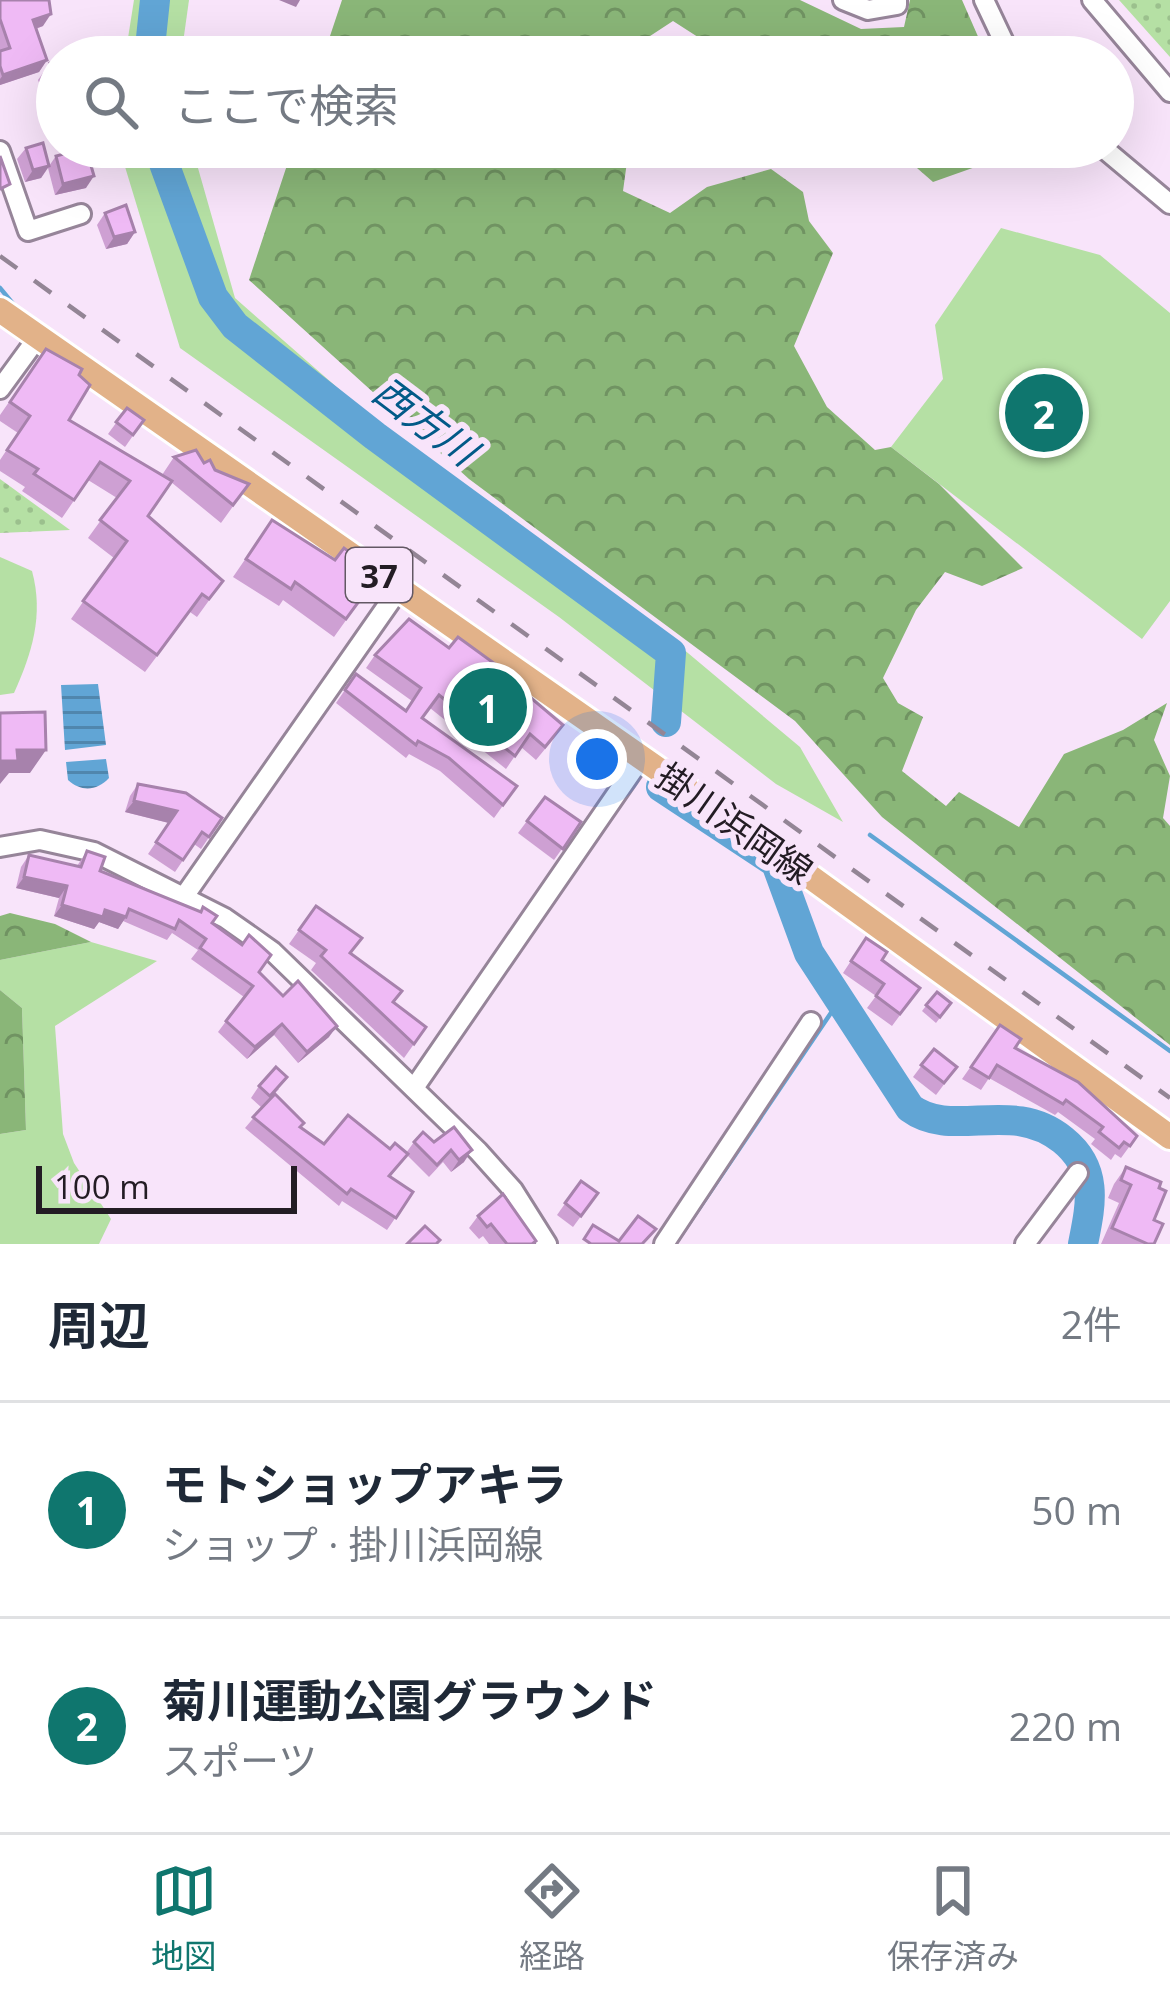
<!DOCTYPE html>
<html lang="ja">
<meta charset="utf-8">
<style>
:root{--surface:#fff;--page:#f2f2f3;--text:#1f2937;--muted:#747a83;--line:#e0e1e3;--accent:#0f766e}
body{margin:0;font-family:"Open Sans","Noto Sans JP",sans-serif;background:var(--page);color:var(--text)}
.scale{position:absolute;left:36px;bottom:30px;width:261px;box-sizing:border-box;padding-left:12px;border:6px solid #231c24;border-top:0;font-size:33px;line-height:42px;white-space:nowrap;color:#231c24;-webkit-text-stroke:9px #f8e4fa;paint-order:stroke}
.you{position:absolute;left:597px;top:759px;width:42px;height:42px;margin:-30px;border:9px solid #fff;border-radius:50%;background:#1a73e8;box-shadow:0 0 0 18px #1a73e833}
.badge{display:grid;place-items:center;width:78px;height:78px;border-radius:50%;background:var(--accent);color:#fff;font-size:39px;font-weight:700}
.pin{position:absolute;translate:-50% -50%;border:6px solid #fff;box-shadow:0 3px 12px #0006}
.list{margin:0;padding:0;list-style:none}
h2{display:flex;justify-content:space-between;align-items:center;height:156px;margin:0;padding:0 48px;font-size:51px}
h2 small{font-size:39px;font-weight:400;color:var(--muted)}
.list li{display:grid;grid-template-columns:78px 1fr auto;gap:36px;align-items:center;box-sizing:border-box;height:216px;padding:0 48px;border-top:3px solid var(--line)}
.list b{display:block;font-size:45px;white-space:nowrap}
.list p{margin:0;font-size:39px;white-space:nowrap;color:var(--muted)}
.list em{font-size:39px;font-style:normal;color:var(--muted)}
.icon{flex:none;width:66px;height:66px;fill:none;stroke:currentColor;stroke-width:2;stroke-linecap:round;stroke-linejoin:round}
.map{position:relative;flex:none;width:1170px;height:1244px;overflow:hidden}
.search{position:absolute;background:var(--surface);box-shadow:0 12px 48px #0002;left:36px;right:36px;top:36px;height:132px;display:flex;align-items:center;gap:30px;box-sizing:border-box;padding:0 42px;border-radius:66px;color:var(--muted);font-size:45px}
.sheet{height:588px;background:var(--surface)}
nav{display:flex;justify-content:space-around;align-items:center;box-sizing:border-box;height:168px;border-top:3px solid var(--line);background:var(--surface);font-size:33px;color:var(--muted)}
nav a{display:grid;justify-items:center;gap:6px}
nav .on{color:var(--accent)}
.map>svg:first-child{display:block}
.grass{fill:#b5e0a4}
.forest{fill:url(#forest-crowns)}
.park{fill:url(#park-dots)}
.water{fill:url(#water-rules)}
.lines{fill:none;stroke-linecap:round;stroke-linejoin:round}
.stream{stroke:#61a5d5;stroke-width:4.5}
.river{stroke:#61a5d5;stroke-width:30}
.minor-casing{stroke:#968599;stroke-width:24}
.major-casing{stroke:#fff;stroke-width:30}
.minor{stroke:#fff;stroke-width:18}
.major{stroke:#e2b289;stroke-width:24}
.rail{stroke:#938595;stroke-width:4.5;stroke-dasharray:21 21;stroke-linecap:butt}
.wall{fill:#cea0d3}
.shaded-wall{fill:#a782ac}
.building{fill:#efbaf5;stroke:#a782ac;stroke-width:3}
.labels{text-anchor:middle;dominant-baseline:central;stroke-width:12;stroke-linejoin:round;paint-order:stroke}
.shield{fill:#f8e4fa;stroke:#635864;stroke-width:3}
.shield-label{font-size:33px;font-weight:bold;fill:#231c24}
.street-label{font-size:36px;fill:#231c24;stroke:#f8e4fa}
.water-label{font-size:39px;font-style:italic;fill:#025a88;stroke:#f8e4fa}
</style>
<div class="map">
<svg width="1170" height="1244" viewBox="0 0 1170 1244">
<defs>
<pattern id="forest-crowns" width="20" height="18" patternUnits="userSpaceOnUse" patternTransform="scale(3)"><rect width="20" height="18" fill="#8ab678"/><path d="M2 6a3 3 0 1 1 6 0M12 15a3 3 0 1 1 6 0" fill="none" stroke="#709362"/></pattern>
<pattern id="park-dots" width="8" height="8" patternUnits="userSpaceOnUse" patternTransform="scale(3)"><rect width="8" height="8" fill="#b5e0a4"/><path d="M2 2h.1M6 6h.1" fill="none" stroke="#9bc08d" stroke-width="1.8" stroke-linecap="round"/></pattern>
<pattern id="water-rules" width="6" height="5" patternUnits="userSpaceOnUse" patternTransform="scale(3)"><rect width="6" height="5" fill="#61a5d5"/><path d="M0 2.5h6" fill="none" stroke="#5086ad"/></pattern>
</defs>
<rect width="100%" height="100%" fill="#f8e4fa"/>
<!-- grass -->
<g class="grass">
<polygon points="134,0 189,0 181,57 125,57"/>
<polygon points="119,147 192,147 235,298 491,522 676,643 800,747 843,822 776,784 559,617 180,348"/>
<polygon points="1001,228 1100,255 1170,313 1170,601 1142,639 891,447 943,379 935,325"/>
<path d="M 0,557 L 32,571 C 44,615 32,653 14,693 L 0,695 Z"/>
<polygon points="91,942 157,961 55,1026 63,1134 74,1163 111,1219 99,1244 0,1244 0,1134 26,1130 22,1008 0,990 0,960"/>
</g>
<!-- forest -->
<g class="forest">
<polygon points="342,0 800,0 861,29 904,27 910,0 962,0 987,57 729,57 673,21 618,57 323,57"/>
<polygon points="293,147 629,147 623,191 670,213 707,187 771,169 803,192 809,221 833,253 794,346 827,407 875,450 891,447 939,484 1023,568 982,586 945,572 916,610 883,678 898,703 923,717 902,771 946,806 959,792 1019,827 1064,754 1123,730 1167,703 1154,740 1170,776 1163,818 1170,826 1170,1045 882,817 795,721 469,479 249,280"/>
<polygon points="893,147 991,147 981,165 933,182"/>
<polygon points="10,913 55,924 91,942 0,960 0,916"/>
<polygon points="0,990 22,1008 26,1130 0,1134"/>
</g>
<!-- park -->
<g class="park">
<polygon points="1119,0 1170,0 1170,57"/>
<polygon points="0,479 70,530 0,533"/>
</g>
<!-- water -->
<g class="water">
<polygon points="98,684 106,745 65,750 61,685"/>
<path d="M 106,759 L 109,778 C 97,791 81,792 68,780 L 66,762 Z"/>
</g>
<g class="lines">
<!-- stream -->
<g class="stream">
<polyline points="0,288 14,305"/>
<polyline points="870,835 1170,1051"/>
<polyline points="675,1244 839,1001"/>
</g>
<!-- river -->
<g class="river">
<polyline points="149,57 155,0"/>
<polyline points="158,147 213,297 235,326 375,436 671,653 666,722"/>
<path d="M 661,787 L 776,863 L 809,953 L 910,1108 C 953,1140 1012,1098 1063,1140 C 1099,1169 1091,1204 1083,1244"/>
</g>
<defs>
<g id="minor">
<polyline points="843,0 868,10 897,5 897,0"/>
<polyline points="984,0 1011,57"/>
<polyline points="1092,0 1170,92"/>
<polyline points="1102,147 1170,204"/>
<polyline points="0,151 28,231 81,214"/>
<polyline points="0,389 38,337"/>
<polyline points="0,847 40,840 94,852 225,918 272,951 478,1151 513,1190 547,1244"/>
<polyline points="183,898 399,589"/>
<polyline points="414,1088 642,757"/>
<polyline points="664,1244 811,1022"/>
<polyline points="1025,1244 1078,1173"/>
</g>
<polyline id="major" points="0,310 758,839 1170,1137"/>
</defs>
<!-- minor casing -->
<use href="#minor" class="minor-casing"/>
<!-- major casing -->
<use href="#major" class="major-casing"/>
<!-- minor -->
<use href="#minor" class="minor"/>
<!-- major -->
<use href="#major" class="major"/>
<!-- rail -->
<polyline class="rail" points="0,256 1170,1098"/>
</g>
<!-- wall -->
<g class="wall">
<polygon points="0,0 43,26 36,29 47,60 39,72 0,85"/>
<polygon points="57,60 57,113 51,115 38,80 50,63"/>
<polygon points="26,148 49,166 56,156 86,188 55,195 48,168 41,178 25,182 17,159"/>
<polygon points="105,213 135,232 127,244 106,249 97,225"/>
<polygon points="46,349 79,375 69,420 162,475 174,457 204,463 249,484 221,523 171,482 148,516 223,581 197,617 190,612 145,672 71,619 114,558 88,538 117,498 88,480 62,518 22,491 25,487 0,471 0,460 18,433 0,421 0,415"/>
<polygon points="127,408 144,420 125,447 108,434"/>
<polygon points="272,520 335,560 379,574 334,637 283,600 279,606 233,577"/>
<polygon points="449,648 518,687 554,738 536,760 521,747 506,769 430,708 422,718 517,786 494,818 440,771 409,754 406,758 336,703 356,674 405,711 412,701 366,668 375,655"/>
<polygon points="138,784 222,818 201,849 194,844 175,872 148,854 169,823 125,812 130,796"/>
<polygon points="545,797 581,822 554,860 518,833"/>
<polygon points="87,851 100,871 212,923 259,972 329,1037 298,1063 274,1035 247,1059 218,1032 244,997 191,959 198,950 172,933 167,940 123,921 118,929 99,922 94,929 54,916 59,898 16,888 21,867 29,855 77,866"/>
<polygon points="316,906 351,954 393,1002 426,1027 404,1058 311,970 316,963 289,944"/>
<polygon points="866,938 882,960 920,988 892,1026 867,1008 876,996 843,973"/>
<polygon points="937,992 951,1003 936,1023 922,1011"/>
<polygon points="1000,1025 1015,1048 1137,1136 1121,1158 1115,1154 1111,1160 1091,1144 1095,1139 1058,1112 1055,1115 989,1078 981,1090 962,1079"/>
<polygon points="934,1049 957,1067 936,1095 913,1077"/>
<polygon points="259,1086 279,1089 266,1103 324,1144 390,1149 406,1153 414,1142 434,1142 454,1127 464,1162 451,1172 443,1162 429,1177 407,1155 390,1177 413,1192 387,1230 342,1201 339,1206 245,1128 262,1108 251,1098"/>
<polygon points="1126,1167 1159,1188 1154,1220 1154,1244 1101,1244 1119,1203 1108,1198 1114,1184"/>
<polygon points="581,1181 598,1193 573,1227 557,1215"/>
<polygon points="478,1216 536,1241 534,1244 489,1244 483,1236 479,1239 469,1228"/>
</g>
<!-- shaded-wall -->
<g class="shaded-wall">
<polygon points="279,0 300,0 296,7"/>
<polygon points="51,14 43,26 25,32 33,20"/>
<polygon points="47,60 39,72 0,85 0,79 3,75"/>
<polygon points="49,166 41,178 25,182 33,170"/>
<polygon points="94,176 86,188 55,195 63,184"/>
<polygon points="135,232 127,244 106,249 114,237"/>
<polygon points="17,750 46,750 30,773 9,773 0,784 0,761"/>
<polygon points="134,801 177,811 169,823 125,812"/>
<polygon points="24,877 67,886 59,898 16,888"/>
<polygon points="62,905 105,910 126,917 118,929 99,922 94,929 54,916"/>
<polygon points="282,1024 274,1035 247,1059 255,1047"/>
<polygon points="337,1026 329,1037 298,1063 307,1052"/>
<polygon points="472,1150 464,1162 451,1172 459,1160"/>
</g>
<!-- building -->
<g class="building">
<polygon points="0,0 49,0 51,14 33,20 47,60 3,75 0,66 0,51 10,48 0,19"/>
<polygon points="96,46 100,57 66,57"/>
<polygon points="57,60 57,81 50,63"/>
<polygon points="43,143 49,166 33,170 26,148"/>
<polygon points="86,148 94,176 63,184 56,156"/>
<polygon points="0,156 10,184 0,189"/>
<polygon points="126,205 135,232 114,237 105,213"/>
<polygon points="46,349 82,369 79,375 90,385 69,420 172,481 148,516 223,581 209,599 202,594 157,655 83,601 127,541 100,520 130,481 100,462 74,500 34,474 38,469 7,450 30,416 10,402"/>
<polygon points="127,408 144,420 133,435 116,422"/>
<polygon points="196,450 204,463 210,460 215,470 249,484 233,505 174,457"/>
<polygon points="272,520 335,560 344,548 379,574 346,619 295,582 291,589 246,559"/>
<polygon points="409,619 449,648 458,637 521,683 518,687 563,725 545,747 530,734 515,756 439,695 422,718 517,786 503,805 449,758 418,741 416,745 345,690 356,674 406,711 421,688 375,655"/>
<polygon points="45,712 46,750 17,750 18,761 0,761 0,713"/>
<polygon points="138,784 186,793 222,818 209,837 202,832 183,860 156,842 177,811 134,801"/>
<polygon points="545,797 581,822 563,849 527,821"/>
<polygon points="87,851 105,857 100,871 201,912 203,907 217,916 212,923 242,945 249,935 271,955 259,972 283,996 298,981 337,1026 307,1052 282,1024 255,1047 226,1021 253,986 200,948 206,939 179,920 175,929 129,909 126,917 105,910 103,917 62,905 67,886 24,877 29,855 81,867"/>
<polygon points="316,906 362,938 350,953 402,991 393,1002 426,1027 414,1044 321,956 326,950 299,930"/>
<polygon points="866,938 887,952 882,960 920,988 900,1014 876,996 884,984 851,961"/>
<polygon points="937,992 951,1003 940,1017 926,1005"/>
<polygon points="1000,1025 1021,1039 1015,1048 1078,1082 1137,1136 1130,1146 1124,1142 1119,1148 1099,1132 1103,1127 1066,1100 1063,1104 997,1065 989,1078 971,1067"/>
<polygon points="934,1049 957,1067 944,1083 921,1065"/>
<polygon points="276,1067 287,1077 270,1096 259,1086"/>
<polygon points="275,1094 304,1123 300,1127 324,1144 348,1115 390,1149 395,1143 408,1154 389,1176 413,1192 396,1218 351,1189 347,1194 253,1117"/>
<polygon points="454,1127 472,1150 459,1160 451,1150 437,1165 414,1142 423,1132 434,1142"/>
<polygon points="1126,1167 1161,1182 1159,1188 1166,1191 1154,1220 1163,1224 1154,1244 1148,1244 1112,1228 1131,1185 1121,1180"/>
<polygon points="581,1181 598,1193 581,1216 565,1203"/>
<polygon points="503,1194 536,1241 532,1244 507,1244 491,1224 487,1227 478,1216"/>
<polygon points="638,1216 656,1229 642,1244 591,1244 584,1239 593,1225 619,1241"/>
<polygon points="425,1226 440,1240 436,1244 407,1244"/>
</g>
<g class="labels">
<!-- shield labels -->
<rect class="shield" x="346" y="548" width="66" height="54" rx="9"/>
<g class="shield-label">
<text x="379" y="575">37</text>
</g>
<!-- street labels -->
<g class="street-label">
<text transform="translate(735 823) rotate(35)">掛川浜岡線</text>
</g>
<!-- water labels -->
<g class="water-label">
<text transform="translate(426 420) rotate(37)">西方川</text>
</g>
</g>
</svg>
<div class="scale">100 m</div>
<div class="you"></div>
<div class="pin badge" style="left:488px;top:707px">1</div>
<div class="pin badge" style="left:1044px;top:413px">2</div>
<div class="search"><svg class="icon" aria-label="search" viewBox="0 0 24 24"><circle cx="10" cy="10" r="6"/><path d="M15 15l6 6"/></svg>ここで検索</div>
</div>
<section class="sheet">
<h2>周辺<small>2件</small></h2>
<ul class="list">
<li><span class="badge">1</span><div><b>モトショップアキラ</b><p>ショップ · 掛川浜岡線</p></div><em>50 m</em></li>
<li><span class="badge">2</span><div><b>菊川運動公園グラウンド</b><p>スポーツ</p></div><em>220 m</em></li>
</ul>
</section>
<nav>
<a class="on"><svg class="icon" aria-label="map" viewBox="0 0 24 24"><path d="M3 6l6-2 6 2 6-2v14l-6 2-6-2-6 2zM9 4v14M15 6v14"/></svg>地図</a>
<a><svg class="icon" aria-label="directions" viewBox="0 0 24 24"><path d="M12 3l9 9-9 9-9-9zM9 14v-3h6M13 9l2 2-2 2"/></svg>経路</a>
<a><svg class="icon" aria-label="saved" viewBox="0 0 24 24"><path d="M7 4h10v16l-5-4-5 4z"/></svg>保存済み</a>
</nav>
